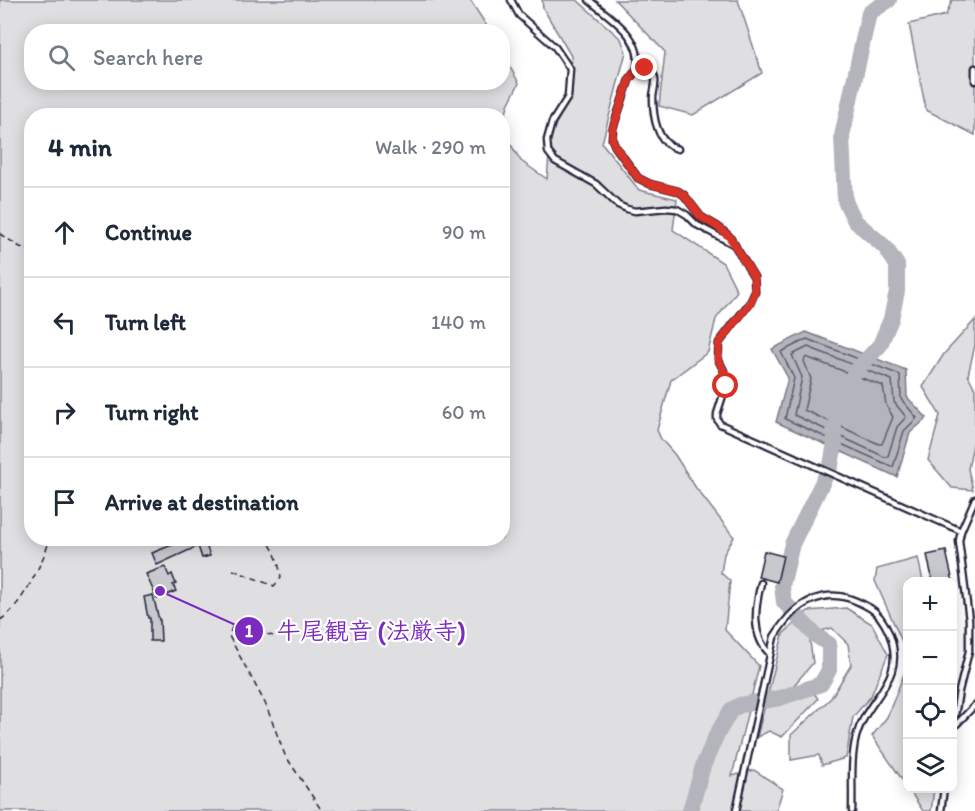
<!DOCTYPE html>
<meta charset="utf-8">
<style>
:root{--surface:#fff;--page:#f2f2f3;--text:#1f2937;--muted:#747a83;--line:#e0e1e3}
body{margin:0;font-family:Itim,"Klee One",sans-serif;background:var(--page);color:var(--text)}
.controls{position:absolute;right:18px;bottom:18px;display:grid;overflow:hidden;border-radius:12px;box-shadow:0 3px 15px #0003}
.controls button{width:54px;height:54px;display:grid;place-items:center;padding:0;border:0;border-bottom:2px solid var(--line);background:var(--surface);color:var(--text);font:30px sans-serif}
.stop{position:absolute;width:18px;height:18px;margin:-14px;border:4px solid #d93025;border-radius:50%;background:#fff}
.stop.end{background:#d93025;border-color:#fff;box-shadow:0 2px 6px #0008}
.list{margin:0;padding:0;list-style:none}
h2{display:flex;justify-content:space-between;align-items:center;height:78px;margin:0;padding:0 24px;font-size:26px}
h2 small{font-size:20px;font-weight:400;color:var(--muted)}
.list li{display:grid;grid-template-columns:39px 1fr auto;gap:18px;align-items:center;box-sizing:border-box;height:90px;padding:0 24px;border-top:2px solid var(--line)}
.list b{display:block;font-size:22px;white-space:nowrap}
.list em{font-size:20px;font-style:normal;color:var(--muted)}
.icon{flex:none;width:33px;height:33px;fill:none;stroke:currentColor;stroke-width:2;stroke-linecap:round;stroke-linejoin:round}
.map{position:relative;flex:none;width:975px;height:811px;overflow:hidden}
.search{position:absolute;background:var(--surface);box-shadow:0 3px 15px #0003;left:24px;top:24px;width:486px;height:66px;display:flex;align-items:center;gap:15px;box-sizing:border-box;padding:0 21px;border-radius:24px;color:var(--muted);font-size:22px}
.panel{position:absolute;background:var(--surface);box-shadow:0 3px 15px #0003;left:24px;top:108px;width:486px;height:438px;border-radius:24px}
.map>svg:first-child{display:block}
.green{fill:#dfdfe2;stroke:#80808e;stroke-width:1.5}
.water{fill:#b4b4bc;stroke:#7a7a88;stroke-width:1.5}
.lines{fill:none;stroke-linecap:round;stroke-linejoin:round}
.shore{stroke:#5c5c6f;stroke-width:1.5}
.river{stroke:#b4b4bc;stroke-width:16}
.building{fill:#c8c8cf;stroke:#22223b;stroke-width:1.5}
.lane-casing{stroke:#22223b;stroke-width:9}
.path{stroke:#22223b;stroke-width:1.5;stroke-dasharray:6 4.5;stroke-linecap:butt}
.lane{stroke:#fff;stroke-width:4.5}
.route{stroke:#d93025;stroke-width:8}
.leader{fill:none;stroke:#7b2cbf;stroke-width:2}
.callout-dot{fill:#7b2cbf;stroke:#fff;stroke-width:2}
.mark-label{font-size:18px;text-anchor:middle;font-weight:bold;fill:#fff}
.callout-label{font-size:24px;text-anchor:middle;font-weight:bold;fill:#7b2cbf;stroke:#fff;stroke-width:4.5;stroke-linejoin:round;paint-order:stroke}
</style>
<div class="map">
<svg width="975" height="811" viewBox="0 0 975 811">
<rect width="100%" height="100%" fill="#fff"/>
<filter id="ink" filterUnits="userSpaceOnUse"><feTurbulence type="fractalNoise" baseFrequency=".0167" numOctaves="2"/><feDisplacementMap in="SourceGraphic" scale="12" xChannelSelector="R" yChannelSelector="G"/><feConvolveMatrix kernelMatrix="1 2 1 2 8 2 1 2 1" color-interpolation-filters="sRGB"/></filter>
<g filter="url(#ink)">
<!-- green -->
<g class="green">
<polygon points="0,0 470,0 490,31 32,32 32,82 502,82 503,55 519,83 508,105 503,126 502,116 32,116 32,538 502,538 503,132 521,161 547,179 551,133 572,94 571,56 543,8 542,0 577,0 621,39 626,52 602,143 639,190 677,199 673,230 723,263 737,291 716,319 708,352 671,380 657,430 661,439 675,455 696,488 734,537 724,554 721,573 730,581 725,630 759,666 732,776 754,770 783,789 776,811 0,811"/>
<polygon points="615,0 738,0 762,73 693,115 659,106 665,52"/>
<polygon points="952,0 975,0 975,135 926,110 909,24 946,15"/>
<polygon points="975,320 975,345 968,375 975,389 975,434 968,469 973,490 952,488 928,460 940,415 923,387 944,354"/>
<polygon points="918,558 923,581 908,582 908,788 872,736 887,717 906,669 904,646 875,581 877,569"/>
<polygon points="846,608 872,624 888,654 871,696 853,717 846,758 822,765 819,755 791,760 791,735 831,698 851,665 848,644 832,628 809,634 813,663 794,685 782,693 789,699 813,691 818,699 782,737 769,731 757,737 783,634 808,611"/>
<polygon points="908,788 934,789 931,811 923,811"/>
</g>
<!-- water -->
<polygon class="water" points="806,332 906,370 907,397 927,418 910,433 897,477 776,422 788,378 772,349"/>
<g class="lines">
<!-- shore -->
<g class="shore">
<polygon points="807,339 900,375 901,399 917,418 904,431 893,467 785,419 794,378 781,352"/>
<polygon points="808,347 892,380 894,402 906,417 897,427 888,456 885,457 794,415 802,377 792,355"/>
<polygon points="806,357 883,386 886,405 893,417 882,444 879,444 804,410 811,379 804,361"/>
</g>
<!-- river -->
<g class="river">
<polyline points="854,373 880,345 891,319 897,291 897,265 885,247 855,221 845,201 842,136 869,13 889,0"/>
<polyline points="690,811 703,766 716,736 731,710 740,705 780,698 821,684 829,670 829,644 815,635 784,602 782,586 792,544 831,465 835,443 834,427"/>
</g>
</g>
<!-- building -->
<g class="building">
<polygon points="177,538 222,538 222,539 206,545 210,556 202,558 198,546 157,565 152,553 179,542"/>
<polygon points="764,551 783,556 777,582 758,577"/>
<polygon points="946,551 953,582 933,582 927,555"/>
<polygon points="165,567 169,576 172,574 176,584 173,585 176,591 157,599 146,574"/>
<polygon points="153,595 159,620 160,620 161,641 150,641 150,618 148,618 144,597"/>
</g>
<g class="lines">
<defs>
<g id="lane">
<polyline points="511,0 519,15 555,47 570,69 568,97 552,122 547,140 548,152 555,161 596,184 618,205 627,209 635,211 666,208 677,209 687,215 697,225 735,245"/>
<path d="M 589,0 C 610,18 644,37 637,69"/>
<polyline points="975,68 975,81"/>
<path d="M 678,149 C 657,144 653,117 653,98 C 653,92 656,85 655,79 C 654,70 645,68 637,69 L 629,80 L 613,128 L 612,139 L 615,146 L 638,178 L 650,184 L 678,191 L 684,195 L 701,217 L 718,227 L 729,236 L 754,277 L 755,292 L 751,301 L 719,343 L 718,359 L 724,371 L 726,386 L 717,414 L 717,419 L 720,424 L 961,531"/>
<path d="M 761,583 C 755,607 751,636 770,654"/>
<polyline points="954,727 975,705"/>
<polyline points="952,734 959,691 969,651 969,620 959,541 961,531 975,499"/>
<path d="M 736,811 L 774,637 C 786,618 799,602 822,597 C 840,593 854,599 870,608 C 879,613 885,624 889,633 C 908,681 867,696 856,737 C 850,761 853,787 852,811"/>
<polyline points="941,811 944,788"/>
</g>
</defs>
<!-- lane casing -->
<use href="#lane" class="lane-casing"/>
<!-- path -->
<g class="path">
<polyline points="0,234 20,247 32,251"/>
<path d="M 233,570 L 274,586 L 281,578 C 279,563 275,549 265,538"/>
<path d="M 0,620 C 20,609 44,561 50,538"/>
<polyline points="273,636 243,626 232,627 229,636 265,703 285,755 320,808"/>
</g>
<!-- lane -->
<use href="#lane" class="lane"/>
</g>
</g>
<g class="lines" filter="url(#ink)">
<!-- route -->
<polyline class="route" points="645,68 637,69 629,80 613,128 612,139 615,146 638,178 650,184 678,191 684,195 701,217 718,227 729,236 754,277 755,292 751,302 719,343 718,359 724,371 726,386"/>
</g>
<!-- callouts -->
<path class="leader" d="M160 591L249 631"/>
<g class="callout-dot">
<circle cx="160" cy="591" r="6"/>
<circle cx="249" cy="631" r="15"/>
</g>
<g class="mark-label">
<text x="249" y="637">1</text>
</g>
<g class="callout-label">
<text x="371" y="639">牛尾観音 (法厳寺)</text>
</g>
</svg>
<div class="controls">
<button>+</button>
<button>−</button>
<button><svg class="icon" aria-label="locate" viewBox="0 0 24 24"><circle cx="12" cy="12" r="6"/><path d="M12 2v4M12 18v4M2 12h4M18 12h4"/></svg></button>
<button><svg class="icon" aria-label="layers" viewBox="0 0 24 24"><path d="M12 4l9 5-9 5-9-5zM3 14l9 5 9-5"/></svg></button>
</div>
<div class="stop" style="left:726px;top:386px"></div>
<div class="stop end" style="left:645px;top:68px"></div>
<div class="search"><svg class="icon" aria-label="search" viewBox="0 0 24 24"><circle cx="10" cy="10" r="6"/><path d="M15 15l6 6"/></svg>Search here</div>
<section class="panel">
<h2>4 min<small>Walk · 290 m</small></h2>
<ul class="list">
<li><svg class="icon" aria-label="ahead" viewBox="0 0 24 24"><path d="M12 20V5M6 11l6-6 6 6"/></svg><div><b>Continue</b></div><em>90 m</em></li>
<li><svg class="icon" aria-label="left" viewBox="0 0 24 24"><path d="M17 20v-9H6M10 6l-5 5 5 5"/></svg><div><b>Turn left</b></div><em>140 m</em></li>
<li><svg class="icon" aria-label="right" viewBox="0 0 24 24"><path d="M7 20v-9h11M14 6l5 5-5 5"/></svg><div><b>Turn right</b></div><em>60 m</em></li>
<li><svg class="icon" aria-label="arrive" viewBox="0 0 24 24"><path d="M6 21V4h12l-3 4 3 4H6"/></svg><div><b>Arrive at destination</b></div></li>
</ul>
</section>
</div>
